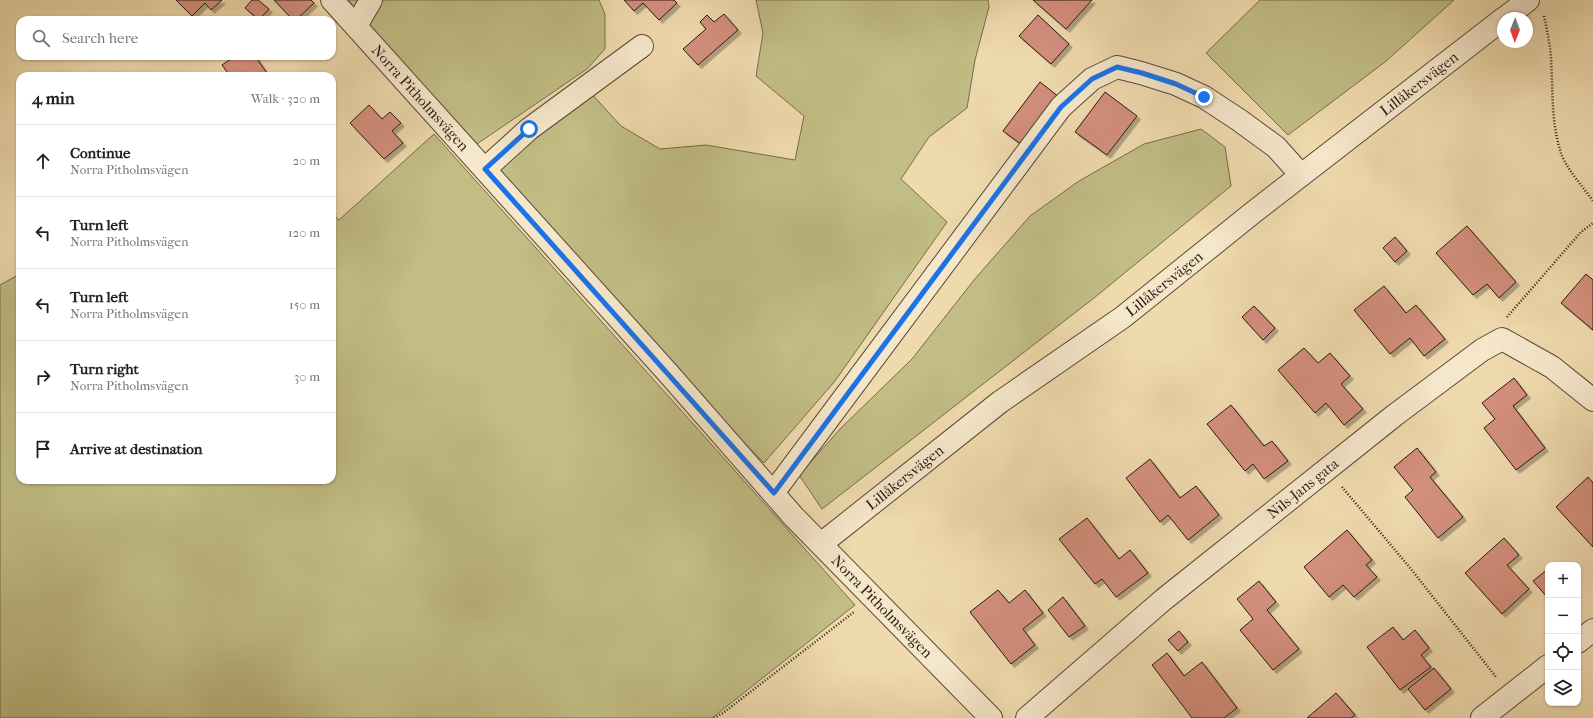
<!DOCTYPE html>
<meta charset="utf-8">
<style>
:root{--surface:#fff;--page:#f2f2f2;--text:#202124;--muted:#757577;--line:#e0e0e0}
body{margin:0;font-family:"IM FELL French Canon",serif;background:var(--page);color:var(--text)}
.controls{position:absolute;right:12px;bottom:12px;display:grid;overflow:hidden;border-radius:8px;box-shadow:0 1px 3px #0004}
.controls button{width:36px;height:36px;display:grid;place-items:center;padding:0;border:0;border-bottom:1px solid var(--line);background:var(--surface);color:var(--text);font:20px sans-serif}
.compass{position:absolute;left:1497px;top:12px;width:36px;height:36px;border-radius:50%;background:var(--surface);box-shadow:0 1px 3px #0004;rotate:181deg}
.stop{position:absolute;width:12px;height:12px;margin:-9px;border:3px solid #1a73e8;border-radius:50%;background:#fff}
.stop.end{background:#1a73e8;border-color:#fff;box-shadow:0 1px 4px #0008}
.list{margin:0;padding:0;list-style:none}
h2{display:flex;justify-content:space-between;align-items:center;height:52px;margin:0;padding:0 16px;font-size:17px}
h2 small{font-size:13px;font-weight:400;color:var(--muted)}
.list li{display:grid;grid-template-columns:26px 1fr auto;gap:12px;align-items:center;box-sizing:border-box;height:72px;padding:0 16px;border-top:1px solid var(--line)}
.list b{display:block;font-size:15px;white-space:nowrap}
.list p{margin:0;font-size:13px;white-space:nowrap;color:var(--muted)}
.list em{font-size:13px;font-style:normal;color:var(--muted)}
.icon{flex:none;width:22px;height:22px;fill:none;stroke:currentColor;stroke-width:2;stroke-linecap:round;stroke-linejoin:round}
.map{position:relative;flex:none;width:1593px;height:718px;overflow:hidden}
.search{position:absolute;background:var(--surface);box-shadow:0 1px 3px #0004;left:16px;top:16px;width:320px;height:44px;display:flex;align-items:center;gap:10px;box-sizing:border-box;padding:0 14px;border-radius:12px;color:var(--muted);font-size:15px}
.panel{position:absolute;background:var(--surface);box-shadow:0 1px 3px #0004;left:16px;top:72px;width:320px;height:412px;border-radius:12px}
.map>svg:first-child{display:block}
.green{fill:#c1bd84;stroke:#766b4c}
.building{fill:#d38f7d;stroke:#2a1913;filter:url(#shadow)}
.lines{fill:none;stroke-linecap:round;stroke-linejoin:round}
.minor-casing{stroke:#5b493a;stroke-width:24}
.path{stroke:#2a1913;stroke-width:2.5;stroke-dasharray:1 2;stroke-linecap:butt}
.minor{stroke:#f5e7ca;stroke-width:22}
.route{stroke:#1a73e8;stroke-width:5}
.labels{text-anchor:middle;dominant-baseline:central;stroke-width:4;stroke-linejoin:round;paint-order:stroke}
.street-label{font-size:15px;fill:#2a1913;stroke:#f5e7ca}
</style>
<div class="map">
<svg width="1593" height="718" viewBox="0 0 1593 718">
<defs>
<filter id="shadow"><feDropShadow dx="3.5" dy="3.5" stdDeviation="0" flood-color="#0004"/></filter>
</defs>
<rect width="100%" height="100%" fill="#efdaad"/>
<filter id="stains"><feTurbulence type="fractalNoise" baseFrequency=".005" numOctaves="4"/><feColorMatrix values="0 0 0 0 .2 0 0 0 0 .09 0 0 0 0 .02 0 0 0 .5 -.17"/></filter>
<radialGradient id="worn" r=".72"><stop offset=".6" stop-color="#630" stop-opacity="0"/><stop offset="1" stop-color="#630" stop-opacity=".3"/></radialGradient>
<!-- green -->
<g class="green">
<polygon points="348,0 599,0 605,14 605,49 587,69 477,144 428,91"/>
<polygon points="756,0 988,0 989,7 975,60 967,108 929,137 901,179 947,222 835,381 764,463 678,374 490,163 589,91 621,126 660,149 706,145 795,160 804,116 756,76 763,33"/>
<polygon points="1260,0 1454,0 1385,62 1288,135 1206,53"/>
<polygon points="1201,129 1225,147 1231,186 1094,298 822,509 799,475 841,428 912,359 974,280 1030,216 1079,181 1144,144"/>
<polygon points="434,134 855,605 712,718 0,718 0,285 20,274 20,480 332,480 332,213 339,220"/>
</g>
<!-- building -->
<g class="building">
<polygon points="176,0 222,0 211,10 205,3 192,16"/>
<polygon points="252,0 258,0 269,9 259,20 245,8"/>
<polygon points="274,0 311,0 314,3 296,20 293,20"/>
<polygon points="624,0 674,0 677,3 659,20 643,3 634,11"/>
<polygon points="1033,0 1092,0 1066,29"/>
<polygon points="724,14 738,30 698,65 683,49 706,29 700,22 707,15 714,22"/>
<polygon points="1038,15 1069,44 1051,64 1019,36"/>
<polygon points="235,56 255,56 269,76 230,76 222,65"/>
<polygon points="1040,82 1059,97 1022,145 1003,131"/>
<polygon points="1105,92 1137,116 1107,155 1075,132"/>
<polygon points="369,105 382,119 390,112 401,123 392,131 403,143 384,159 350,123"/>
<polygon points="1467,226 1516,282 1499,298 1487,284 1473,295 1436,253"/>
<polygon points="1395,237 1407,251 1395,262 1383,248"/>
<polygon points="1586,274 1593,280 1593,330 1561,303"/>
<polygon points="1384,286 1406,313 1416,305 1445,339 1424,356 1410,338 1390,354 1354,310"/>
<polygon points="1254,306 1275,328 1263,340 1242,317"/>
<polygon points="1304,348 1318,363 1330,353 1350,376 1341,384 1363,409 1344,425 1326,403 1315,413 1278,370"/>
<polygon points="1514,378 1527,395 1513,406 1545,448 1516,470 1484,428 1495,419 1482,403"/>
<polygon points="1231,405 1264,446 1272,441 1288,461 1264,479 1253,464 1245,471 1207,424"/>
<polygon points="1417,448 1436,472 1430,477 1463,517 1438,538 1405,497 1413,490 1394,467"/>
<polygon points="1150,459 1180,498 1196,486 1219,515 1188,540 1168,515 1160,522 1126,478"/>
<polygon points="1588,477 1593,483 1593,547 1556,507"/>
<polygon points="1087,518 1119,559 1130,550 1148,573 1116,597 1102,579 1095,584 1059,539"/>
<polygon points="1347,530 1372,560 1366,565 1377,577 1354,597 1343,585 1329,597 1304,567"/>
<polygon points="1504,538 1519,555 1507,565 1529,589 1502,614 1465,573"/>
<polygon points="1548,569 1548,598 1533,581"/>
<polygon points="1259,581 1276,602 1267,610 1299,649 1273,670 1240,630 1253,619 1237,599"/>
<polygon points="998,590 1009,603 1025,590 1043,613 1023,629 1035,645 1011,664 970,612"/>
<polygon points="1063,597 1085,626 1069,637 1048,610"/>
<polygon points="1393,627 1403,640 1415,630 1429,648 1421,655 1431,667 1400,690 1367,647"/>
<polygon points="1179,631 1188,642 1178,651 1168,640"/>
<polygon points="1167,653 1184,676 1202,662 1237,708 1224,718 1192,718 1152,665"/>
<polygon points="1434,668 1451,689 1425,710 1408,689"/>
<polygon points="1336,693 1355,715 1351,718 1307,718"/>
</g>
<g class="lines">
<defs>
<g id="minor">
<path id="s1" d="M 332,0 L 668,373 L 793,516 L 991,718"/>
<polyline points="1505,18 1528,0"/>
<polyline points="356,26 371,0"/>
<polyline points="485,169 529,129 642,46"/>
<polyline points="773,493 1061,107 1092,79 1117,67 1141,73 1176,84 1204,97 1239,120 1276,147 1301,175"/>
<path id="s2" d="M 821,544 L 1000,402 L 1123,317 L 1255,211 L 1503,19"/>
<polyline points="1578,642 1593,630"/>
<path id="s3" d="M 1027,718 L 1163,600 L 1395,415 L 1482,350 L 1502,339 L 1552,367 L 1593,400"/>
<polyline points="1482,718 1548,666"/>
</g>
</defs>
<!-- minor casing -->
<use href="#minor" class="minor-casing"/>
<!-- path -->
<g class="path">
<path d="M 1544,16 C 1547,30 1550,44 1551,58 C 1553,89 1551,120 1560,150 C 1565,168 1582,185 1593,201"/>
<polyline points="1507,317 1581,232 1593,223"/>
<polyline points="1342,487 1411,569 1496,677"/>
<polyline points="714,718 723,713 854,612"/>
</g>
<!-- minor -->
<use href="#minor" class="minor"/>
</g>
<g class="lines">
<!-- route -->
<polyline class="route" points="529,129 485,169 774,493 1061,107 1092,79 1117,67 1142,73 1176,84 1204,97"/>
</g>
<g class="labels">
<!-- street labels -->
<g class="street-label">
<text stroke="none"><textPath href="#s2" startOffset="755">Lillåkersvägen</textPath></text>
<text stroke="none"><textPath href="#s1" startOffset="132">Norra Pitholmsvägen</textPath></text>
<text stroke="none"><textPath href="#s2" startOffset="431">Lillåkersvägen</textPath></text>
<text stroke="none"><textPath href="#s2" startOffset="107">Lillåkersvägen</textPath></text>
<text stroke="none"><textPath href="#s3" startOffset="359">Nils-Jans gata</textPath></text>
<text stroke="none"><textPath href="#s1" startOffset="819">Norra Pitholmsvägen</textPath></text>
</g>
</g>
<rect width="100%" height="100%" filter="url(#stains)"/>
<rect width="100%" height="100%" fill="url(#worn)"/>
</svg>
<div class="controls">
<button>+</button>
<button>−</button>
<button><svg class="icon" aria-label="locate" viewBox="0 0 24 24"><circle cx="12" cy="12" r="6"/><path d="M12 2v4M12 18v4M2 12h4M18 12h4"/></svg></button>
<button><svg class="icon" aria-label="layers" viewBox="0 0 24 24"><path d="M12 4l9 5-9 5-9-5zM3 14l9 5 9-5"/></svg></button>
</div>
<svg class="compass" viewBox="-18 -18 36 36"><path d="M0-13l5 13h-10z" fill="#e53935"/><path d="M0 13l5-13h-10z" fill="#757577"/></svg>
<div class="stop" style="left:529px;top:129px"></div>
<div class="stop end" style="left:1204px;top:97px"></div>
<div class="search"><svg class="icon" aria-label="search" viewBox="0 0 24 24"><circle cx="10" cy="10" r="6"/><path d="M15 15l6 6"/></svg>Search here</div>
<section class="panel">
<h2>4 min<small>Walk · 320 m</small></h2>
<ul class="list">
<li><svg class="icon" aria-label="ahead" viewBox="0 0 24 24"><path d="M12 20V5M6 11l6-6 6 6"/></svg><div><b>Continue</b><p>Norra Pitholmsvägen</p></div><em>20 m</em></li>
<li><svg class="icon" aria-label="left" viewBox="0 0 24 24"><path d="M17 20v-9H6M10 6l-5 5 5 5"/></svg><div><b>Turn left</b><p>Norra Pitholmsvägen</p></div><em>120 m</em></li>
<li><svg class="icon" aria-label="left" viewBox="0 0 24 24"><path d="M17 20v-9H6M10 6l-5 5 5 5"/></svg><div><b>Turn left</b><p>Norra Pitholmsvägen</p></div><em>150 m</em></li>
<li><svg class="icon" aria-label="right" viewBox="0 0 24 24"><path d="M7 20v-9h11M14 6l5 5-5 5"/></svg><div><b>Turn right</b><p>Norra Pitholmsvägen</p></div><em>30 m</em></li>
<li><svg class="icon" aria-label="arrive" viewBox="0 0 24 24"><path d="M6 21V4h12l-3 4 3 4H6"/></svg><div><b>Arrive at destination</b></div></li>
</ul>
</section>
</div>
